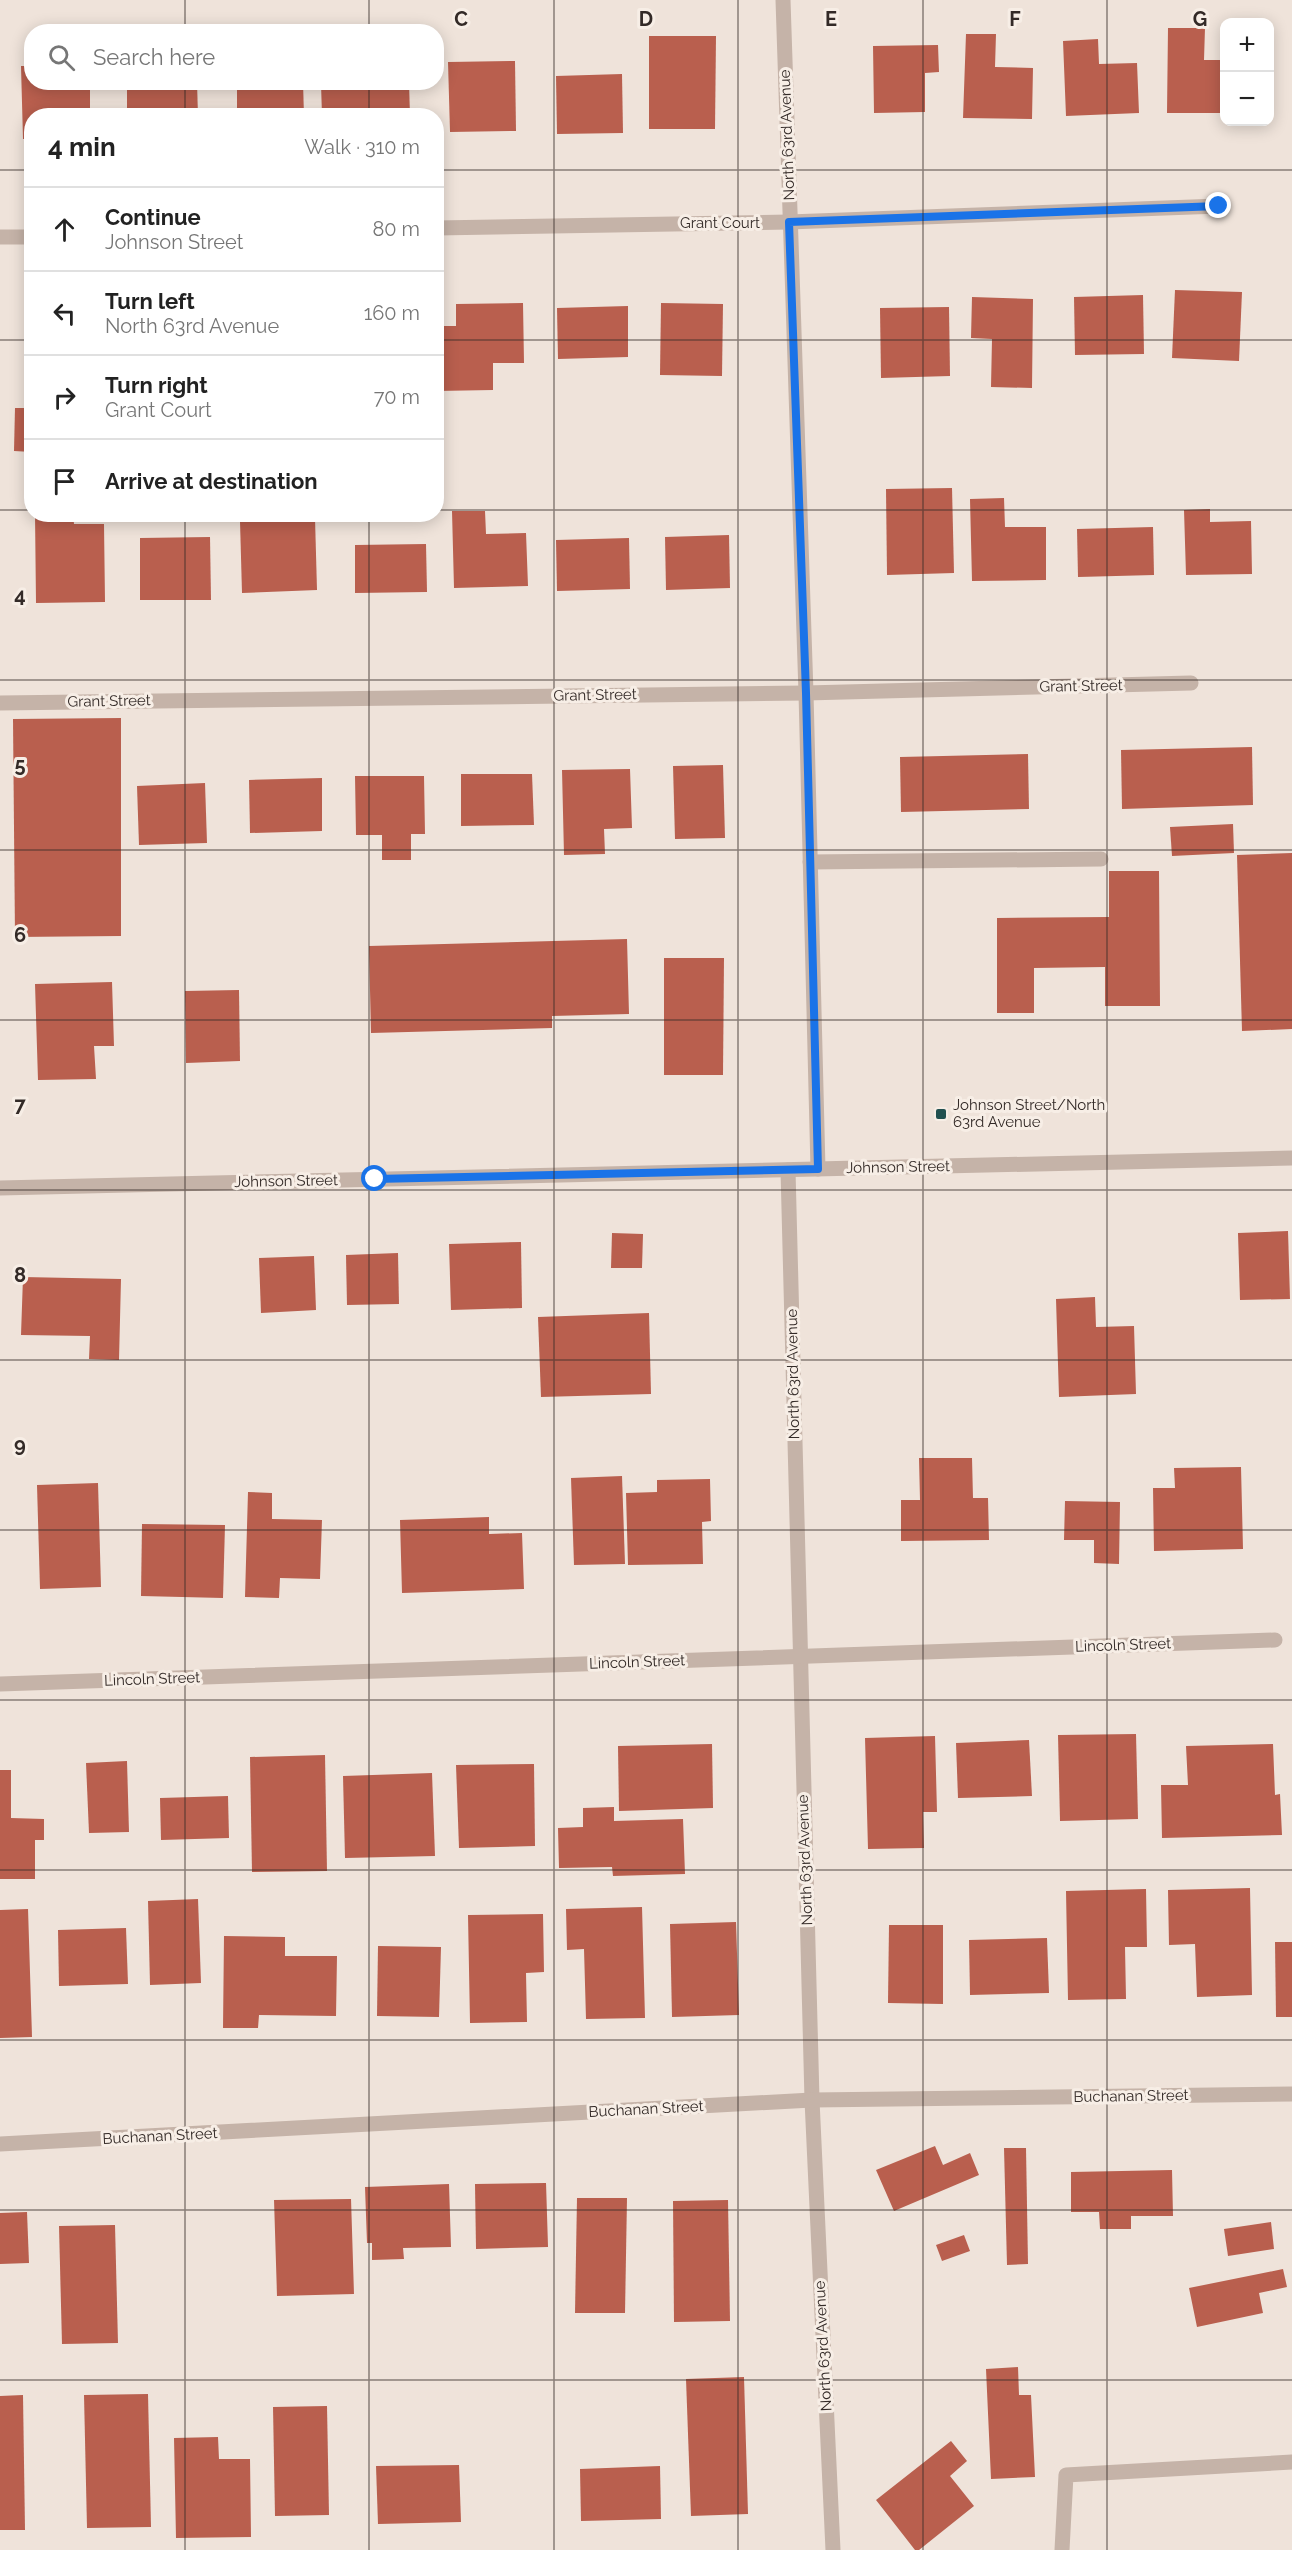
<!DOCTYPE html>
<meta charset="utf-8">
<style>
:root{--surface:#fff;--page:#f6f6f6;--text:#222;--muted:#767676;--line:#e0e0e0}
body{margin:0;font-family:Raleway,sans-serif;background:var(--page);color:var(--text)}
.controls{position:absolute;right:18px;top:18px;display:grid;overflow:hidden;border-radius:12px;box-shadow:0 3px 15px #0003}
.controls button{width:54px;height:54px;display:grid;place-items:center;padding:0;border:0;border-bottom:2px solid var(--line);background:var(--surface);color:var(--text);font:30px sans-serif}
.stop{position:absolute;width:18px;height:18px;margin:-14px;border:4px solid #1a73e8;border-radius:50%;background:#fff}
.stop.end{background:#1a73e8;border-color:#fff;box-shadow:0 2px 6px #0008}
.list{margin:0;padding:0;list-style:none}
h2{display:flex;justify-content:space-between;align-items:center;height:78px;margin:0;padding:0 24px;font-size:26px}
h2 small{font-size:20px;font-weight:400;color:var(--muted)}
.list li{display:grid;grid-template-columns:39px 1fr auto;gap:18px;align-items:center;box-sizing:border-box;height:84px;padding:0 24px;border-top:2px solid var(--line)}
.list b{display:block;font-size:22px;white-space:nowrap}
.list p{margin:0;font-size:20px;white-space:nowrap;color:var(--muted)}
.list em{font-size:20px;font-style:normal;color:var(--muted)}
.icon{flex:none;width:33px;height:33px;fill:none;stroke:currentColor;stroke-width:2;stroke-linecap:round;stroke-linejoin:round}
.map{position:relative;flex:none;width:1292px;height:2550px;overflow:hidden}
.search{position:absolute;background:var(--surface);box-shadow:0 3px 15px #0003;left:24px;top:24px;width:420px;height:66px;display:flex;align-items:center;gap:15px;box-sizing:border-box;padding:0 21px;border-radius:24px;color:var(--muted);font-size:22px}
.panel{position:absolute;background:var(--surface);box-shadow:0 3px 15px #0003;left:24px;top:108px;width:420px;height:414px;border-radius:24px}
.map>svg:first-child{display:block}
.building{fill:#b95f4e}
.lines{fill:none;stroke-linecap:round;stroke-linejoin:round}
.service{stroke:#c5b3a8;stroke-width:15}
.minor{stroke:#c5b3a8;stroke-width:15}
.tertiary{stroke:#c5b3a8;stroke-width:15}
.route{stroke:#1a73e8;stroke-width:8}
.grid{fill:none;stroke:#332a27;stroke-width:1.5;stroke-opacity:0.55}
.poi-dot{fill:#21504f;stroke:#f7eee6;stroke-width:2}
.labels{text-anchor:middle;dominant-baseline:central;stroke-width:6;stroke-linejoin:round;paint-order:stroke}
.street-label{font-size:15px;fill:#332a27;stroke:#f7eee6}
.poi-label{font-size:15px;fill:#332a27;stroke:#f7eee6;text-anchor:start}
.grid-label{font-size:20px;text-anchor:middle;font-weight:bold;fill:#332a27;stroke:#f7eee6;stroke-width:6;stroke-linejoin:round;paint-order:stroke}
</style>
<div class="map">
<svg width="1292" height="2550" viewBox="0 0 1292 2550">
<rect width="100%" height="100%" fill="#efe3da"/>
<!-- building -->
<g class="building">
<polygon points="1168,28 1205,28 1204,60 1224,60 1224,113 1167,113"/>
<polygon points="966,34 996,34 995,67 1033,68 1032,119 963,118"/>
<polygon points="649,36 716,36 715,129 649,129"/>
<polygon points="1098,39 1099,64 1137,63 1139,113 1066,116 1063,41"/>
<polygon points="938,45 939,72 925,73 925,112 874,113 873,46"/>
<polygon points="515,61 516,131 450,132 448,62"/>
<polygon points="21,66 32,66 32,82 55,82 55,86 90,85 90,116 32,116 32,139 23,139"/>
<polygon points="622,74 623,133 557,134 556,76"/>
<polygon points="127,82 197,82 198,116 127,116"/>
<polygon points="237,82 303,82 304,116 237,116"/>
<polygon points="409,82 410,116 322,116 321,83"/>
<polygon points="1175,290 1242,292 1239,361 1172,358"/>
<polygon points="1143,295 1144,354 1075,355 1074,297"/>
<polygon points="972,297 1033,299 1032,388 991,387 992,339 971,338"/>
<polygon points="523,303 524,363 493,363 493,390 436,391 436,326 456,326 456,304"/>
<polygon points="661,303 723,304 722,376 660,375"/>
<polygon points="628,306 628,357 558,359 557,308"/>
<polygon points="949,307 950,376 881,378 880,308"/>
<polygon points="28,326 32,326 32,404 26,403"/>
<polygon points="15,408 32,408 32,452 14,451"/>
<polygon points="952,488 954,573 887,575 886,489"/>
<polygon points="1004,498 1005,527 1046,527 1046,580 972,581 970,499"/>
<polygon points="1210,509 1210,522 1251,521 1252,574 1186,575 1184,510"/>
<polygon points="452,511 485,511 486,534 526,533 528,586 454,588"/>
<polygon points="35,514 73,514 74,524 104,524 105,602 36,603"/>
<polygon points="315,518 317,590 242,593 240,521"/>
<polygon points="1153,527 1154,575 1078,577 1077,529"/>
<polygon points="729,535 730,588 666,590 665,537"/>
<polygon points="210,537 211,600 140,600 140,538"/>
<polygon points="629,538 630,589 557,591 556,540"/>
<polygon points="426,544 427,592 355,593 355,545"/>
<polygon points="121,718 121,936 15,937 13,719"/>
<polygon points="1252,747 1253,805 1122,809 1121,750"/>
<polygon points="1028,754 1029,809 901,812 900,757"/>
<polygon points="723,765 725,838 675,839 673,766"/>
<polygon points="630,769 632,828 604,829 605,854 564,855 562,770"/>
<polygon points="461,774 532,774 534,825 461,826"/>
<polygon points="355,776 424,776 425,834 411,834 411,860 382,860 382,835 356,835"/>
<polygon points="322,778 322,831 250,833 249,780"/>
<polygon points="205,783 207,843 139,845 137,786"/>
<polygon points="1233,824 1234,853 1172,856 1170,827"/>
<polygon points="1292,853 1292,1029 1242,1031 1237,855"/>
<polygon points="1109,871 1159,871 1160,1006 1105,1006 1105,967 1034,968 1034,1013 997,1013 997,918 1109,917"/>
<polygon points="627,939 629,1014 552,1016 552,1028 371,1033 369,946"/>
<polygon points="664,958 724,958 723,1075 664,1075"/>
<polygon points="112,982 114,1046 94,1046 96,1079 38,1080 35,984"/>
<polygon points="239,990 240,1061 186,1063 185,991"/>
<polygon points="1288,1231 1290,1299 1240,1300 1238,1233"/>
<polygon points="612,1233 643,1234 642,1268 611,1268"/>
<polygon points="521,1242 522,1308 451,1310 449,1244"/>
<polygon points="398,1253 399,1304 347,1305 346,1255"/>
<polygon points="314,1256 316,1310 261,1313 259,1258"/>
<polygon points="23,1277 121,1279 119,1360 89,1359 90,1336 21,1335"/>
<polygon points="1095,1297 1096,1327 1134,1326 1136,1394 1059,1397 1056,1299"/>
<polygon points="649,1313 651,1394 541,1397 538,1317"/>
<polygon points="919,1458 972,1458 973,1498 988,1498 989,1540 901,1541 901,1500 920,1500"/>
<polygon points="1241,1467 1243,1549 1154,1551 1153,1488 1175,1488 1174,1468"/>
<polygon points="622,1476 625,1564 574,1565 571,1478"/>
<polygon points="710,1479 711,1521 702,1522 703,1564 628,1565 626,1493 657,1492 657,1480"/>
<polygon points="98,1483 101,1587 40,1589 37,1485"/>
<polygon points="248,1492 272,1493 272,1519 322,1520 320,1579 280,1578 279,1598 245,1597"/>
<polygon points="1065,1501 1120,1502 1119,1564 1094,1563 1094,1540 1064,1540"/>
<polygon points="489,1517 489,1534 522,1533 524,1589 402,1593 400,1520"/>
<polygon points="142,1524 225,1525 223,1598 141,1596"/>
<polygon points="1136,1734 1138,1819 1060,1821 1058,1735"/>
<polygon points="935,1736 937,1812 923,1812 924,1848 868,1849 865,1738"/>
<polygon points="1029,1740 1032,1796 958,1798 956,1743"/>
<polygon points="712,1744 713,1808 619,1811 618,1746"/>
<polygon points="1273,1744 1275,1795 1280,1794 1282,1835 1162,1838 1161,1785 1188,1785 1186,1746"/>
<polygon points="325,1755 327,1871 252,1872 250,1757"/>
<polygon points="127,1761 129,1832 89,1833 86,1763"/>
<polygon points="534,1764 535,1846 459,1848 456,1765"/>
<polygon points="0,1770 11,1770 11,1818 44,1819 44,1840 35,1840 35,1879 0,1879"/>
<polygon points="432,1773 435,1856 345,1858 343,1776"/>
<polygon points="228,1796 229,1838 161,1840 160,1798"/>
<polygon points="614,1807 614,1821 683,1819 685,1874 613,1876 612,1867 559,1868 558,1828 583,1827 583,1808"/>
<polygon points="1250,1888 1252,1995 1197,1997 1195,1944 1169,1945 1168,1890"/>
<polygon points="1146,1889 1147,1947 1125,1947 1126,1999 1068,2000 1066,1891"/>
<polygon points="198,1899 201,1983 150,1985 148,1901"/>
<polygon points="642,1907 645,2018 586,2019 584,1949 567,1950 566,1909"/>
<polygon points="28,1909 32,2037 0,2038 0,1910"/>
<polygon points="543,1914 544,1972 526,1973 527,2022 470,2023 468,1915"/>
<polygon points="736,1922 739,2015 672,2017 670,1924"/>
<polygon points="889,1925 943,1925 943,2004 888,2003"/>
<polygon points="126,1928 128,1984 59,1986 58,1930"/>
<polygon points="224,1936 285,1937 285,1956 337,1956 336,2016 259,2015 258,2028 223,2028"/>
<polygon points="1047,1938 1049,1993 970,1995 969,1940"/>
<polygon points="1275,1942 1292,1942 1292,2017 1276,2017"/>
<polygon points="378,1946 441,1947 439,2017 377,2016"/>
<polygon points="935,2146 943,2165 970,2153 979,2175 894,2211 876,2170"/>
<polygon points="1004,2148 1026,2148 1028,2264 1007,2265"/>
<polygon points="1172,2170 1173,2216 1131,2216 1131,2229 1100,2229 1099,2212 1071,2212 1071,2172"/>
<polygon points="546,2183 548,2247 476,2249 475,2184"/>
<polygon points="449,2184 451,2247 403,2248 404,2259 372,2260 372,2243 367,2243 365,2187"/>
<polygon points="577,2198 627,2198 625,2313 575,2313"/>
<polygon points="351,2199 354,2294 277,2296 274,2200"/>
<polygon points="728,2200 730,2321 674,2322 673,2201"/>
<polygon points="27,2212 29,2263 0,2264 0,2213"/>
<polygon points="1271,2222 1274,2249 1228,2256 1224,2229"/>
<polygon points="115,2225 118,2343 62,2344 59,2226"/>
<polygon points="964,2235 970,2251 942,2261 936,2245"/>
<polygon points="1283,2269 1287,2287 1259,2293 1263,2313 1197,2327 1189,2288"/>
<polygon points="1018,2367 1019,2395 1031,2395 1035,2477 991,2479 986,2369"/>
<polygon points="744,2377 748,2514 691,2516 686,2379"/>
<polygon points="148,2394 151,2527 87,2528 84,2395"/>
<polygon points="23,2395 25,2530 0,2530 0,2396"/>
<polygon points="327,2406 329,2515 275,2516 273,2407"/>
<polygon points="218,2437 219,2459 250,2459 251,2537 176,2538 174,2438"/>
<polygon points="951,2441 967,2461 950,2476 974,2506 919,2550 915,2550 876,2500"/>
<polygon points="459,2465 461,2522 378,2524 376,2466"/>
<polygon points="660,2466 661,2519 581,2521 580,2469"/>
</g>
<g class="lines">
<!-- service -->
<g class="service">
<polyline points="810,862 1101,859"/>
<polyline points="1062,2550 1066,2475 1292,2462"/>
</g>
<!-- minor -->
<g class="minor">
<polyline points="783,0 806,693 818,1169"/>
<polyline points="436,228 789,222 1219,206"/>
<polyline points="0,237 32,237"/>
<polyline points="0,703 806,693 1191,683"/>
<polyline points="788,1170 812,2100 833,2550"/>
<polyline points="0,1684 1275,1640"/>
<polyline points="0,2144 812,2100 1292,2094"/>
</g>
<!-- tertiary -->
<polyline class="tertiary" points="0,1188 1292,1158"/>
</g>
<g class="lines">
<!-- route -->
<polyline class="route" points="375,1179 818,1169 806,693 789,222 1219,206"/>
</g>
<!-- grid -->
<path class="grid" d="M 185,0 L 185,32M 369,0 L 369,32M 554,0 L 554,2550M 738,0 L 738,2550M 923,0 L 923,2550M 1107,0 L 1107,2550M 185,82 L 185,116M 369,82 L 369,116M 0,170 L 32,170M 436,170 L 1292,170M 0,340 L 32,340M 436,340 L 1292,340M 0,510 L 32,510M 436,510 L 1292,510M 185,514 L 185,2550M 369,514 L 369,2550M 0,680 L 1292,680M 0,850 L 1292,850M 0,1020 L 1292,1020M 0,1190 L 1292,1190M 0,1360 L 1292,1360M 0,1530 L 1292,1530M 0,1700 L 1292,1700M 0,1870 L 1292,1870M 0,2040 L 1292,2040M 0,2210 L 1292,2210M 0,2380 L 1292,2380"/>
<!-- markers -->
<rect class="poi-dot" x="935" y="1108" width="12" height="12" rx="3"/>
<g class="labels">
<!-- street labels -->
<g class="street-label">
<text transform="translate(787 135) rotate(-92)">North 63rd Avenue</text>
<text x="720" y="223">Grant Court</text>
<text transform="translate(1081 686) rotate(-1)">Grant Street</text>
<text transform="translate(595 695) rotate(-1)">Grant Street</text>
<text transform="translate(109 701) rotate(-1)">Grant Street</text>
<text transform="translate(898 1167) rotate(-1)">Johnson Street</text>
<text transform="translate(286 1181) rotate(-1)">Johnson Street</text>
<text transform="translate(793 1374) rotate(-91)">North 63rd Avenue</text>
<text transform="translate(1123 1645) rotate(-2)">Lincoln Street</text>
<text transform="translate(637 1662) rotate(-2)">Lincoln Street</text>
<text transform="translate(152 1679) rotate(-2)">Lincoln Street</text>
<text transform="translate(805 1860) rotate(-92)">North 63rd Avenue</text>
<text transform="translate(1131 2096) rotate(-1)">Buchanan Street</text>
<text transform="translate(646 2109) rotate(-3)">Buchanan Street</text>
<text transform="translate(160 2136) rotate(-3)">Buchanan Street</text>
<text transform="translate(823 2346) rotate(-93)">North 63rd Avenue</text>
</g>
<!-- poi labels -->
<g class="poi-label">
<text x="953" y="1105">Johnson Street/North<tspan x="953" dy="17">63rd Avenue</tspan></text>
</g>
</g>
<g class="grid-label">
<text x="461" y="26">C</text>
<text x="646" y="26">D</text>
<text x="831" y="26">E</text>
<text x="1015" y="26">F</text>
<text x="1200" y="26">G</text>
<text x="20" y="602">4</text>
<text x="20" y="772">5</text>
<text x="20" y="942">6</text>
<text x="20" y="1112">7</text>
<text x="20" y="1282">8</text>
<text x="20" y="1452">9</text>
</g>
</svg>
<div class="controls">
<button>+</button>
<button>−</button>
</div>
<div class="stop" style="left:375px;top:1179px"></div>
<div class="stop end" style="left:1219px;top:206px"></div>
<div class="search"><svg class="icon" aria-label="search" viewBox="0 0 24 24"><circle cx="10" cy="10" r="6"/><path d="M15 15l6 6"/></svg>Search here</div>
<section class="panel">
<h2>4 min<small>Walk · 310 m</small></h2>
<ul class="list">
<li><svg class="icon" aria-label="ahead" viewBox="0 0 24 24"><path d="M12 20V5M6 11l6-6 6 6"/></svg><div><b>Continue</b><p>Johnson Street</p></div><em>80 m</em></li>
<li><svg class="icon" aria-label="left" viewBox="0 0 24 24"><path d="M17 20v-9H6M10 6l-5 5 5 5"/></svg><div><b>Turn left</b><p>North 63rd Avenue</p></div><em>160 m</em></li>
<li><svg class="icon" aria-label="right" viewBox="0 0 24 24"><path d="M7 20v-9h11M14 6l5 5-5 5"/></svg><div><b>Turn right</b><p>Grant Court</p></div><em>70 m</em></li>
<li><svg class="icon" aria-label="arrive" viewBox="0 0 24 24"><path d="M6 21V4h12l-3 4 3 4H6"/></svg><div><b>Arrive at destination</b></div></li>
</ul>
</section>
</div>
